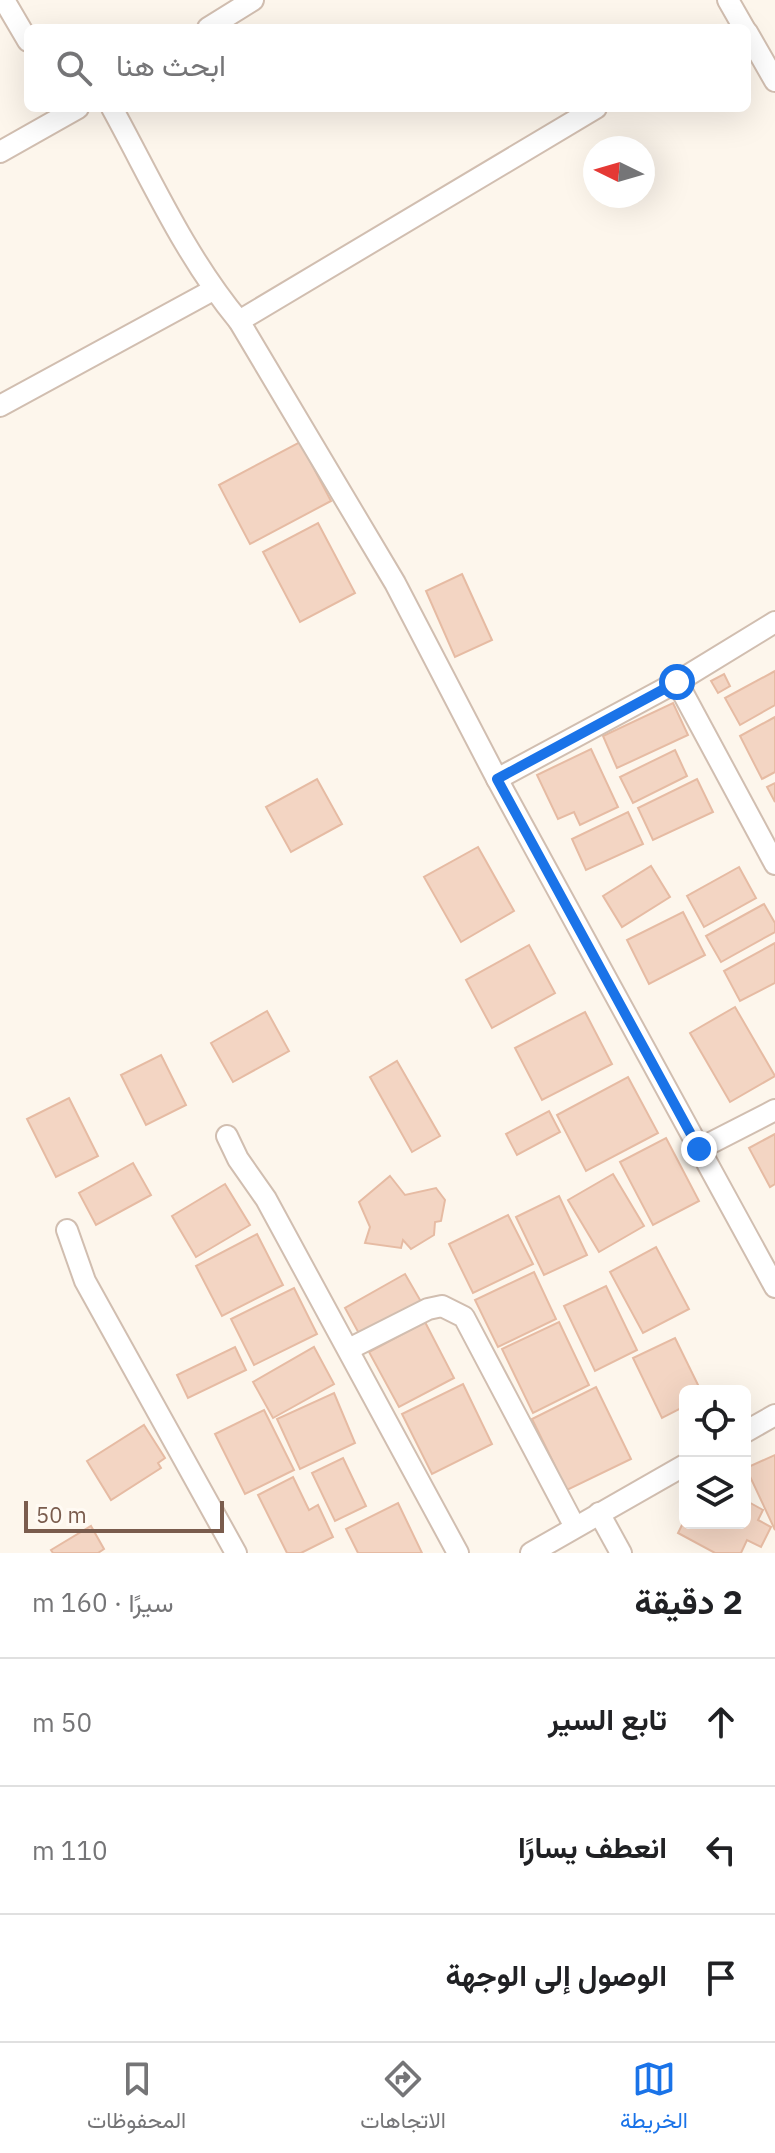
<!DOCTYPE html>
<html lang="ar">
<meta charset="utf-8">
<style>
:root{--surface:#fff;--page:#f2f2f2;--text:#202124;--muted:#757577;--line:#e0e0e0;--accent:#1a73e8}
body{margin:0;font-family:"IBM Plex Sans",Vazirmatn,sans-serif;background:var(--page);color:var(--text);direction:rtl}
.controls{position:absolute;right:24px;bottom:24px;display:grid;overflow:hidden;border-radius:12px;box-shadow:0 8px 32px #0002}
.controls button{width:72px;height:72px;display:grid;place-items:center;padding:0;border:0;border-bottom:2px solid var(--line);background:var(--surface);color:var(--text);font:40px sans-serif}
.compass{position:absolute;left:583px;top:136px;width:72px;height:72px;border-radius:50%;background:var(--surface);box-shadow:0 8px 32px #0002;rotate:275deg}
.scale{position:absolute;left:24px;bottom:20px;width:200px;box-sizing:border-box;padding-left:8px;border:4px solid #7a5c4d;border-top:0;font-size:22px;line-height:28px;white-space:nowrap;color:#7a5c4d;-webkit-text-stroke:6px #fffaf3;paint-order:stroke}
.stop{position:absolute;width:24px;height:24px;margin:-18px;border:6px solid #1a73e8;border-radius:50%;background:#fff}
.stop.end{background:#1a73e8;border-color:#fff;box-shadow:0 2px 8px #0008}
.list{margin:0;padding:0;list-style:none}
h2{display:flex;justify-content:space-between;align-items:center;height:104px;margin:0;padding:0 32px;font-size:34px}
h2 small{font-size:26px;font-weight:400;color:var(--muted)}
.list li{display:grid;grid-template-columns:52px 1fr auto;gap:24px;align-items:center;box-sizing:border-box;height:128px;padding:0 32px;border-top:2px solid var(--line)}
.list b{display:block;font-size:30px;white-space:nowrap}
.list em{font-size:26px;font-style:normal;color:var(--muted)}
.icon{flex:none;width:44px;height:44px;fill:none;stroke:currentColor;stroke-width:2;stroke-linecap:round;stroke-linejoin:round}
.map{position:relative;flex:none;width:775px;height:1553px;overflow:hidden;direction:ltr}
.search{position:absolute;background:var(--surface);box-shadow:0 8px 32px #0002;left:24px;right:24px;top:24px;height:88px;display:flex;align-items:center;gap:20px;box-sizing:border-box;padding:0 28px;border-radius:12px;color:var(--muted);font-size:30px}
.sheet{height:488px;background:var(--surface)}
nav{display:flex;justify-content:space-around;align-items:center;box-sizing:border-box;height:112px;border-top:2px solid var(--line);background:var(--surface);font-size:22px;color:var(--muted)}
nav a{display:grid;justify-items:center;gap:4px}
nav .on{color:var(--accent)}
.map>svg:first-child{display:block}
.building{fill:#f3d5c3;stroke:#e6bba3;stroke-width:2}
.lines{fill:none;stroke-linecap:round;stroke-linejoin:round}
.street-casing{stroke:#d1beb0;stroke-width:24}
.street{stroke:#fff;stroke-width:20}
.route{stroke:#1a73e8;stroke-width:10}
</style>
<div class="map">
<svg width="775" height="1553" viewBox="0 0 775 1553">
<rect width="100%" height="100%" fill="#fdf6ec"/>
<!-- building -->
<g class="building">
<polygon points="300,442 331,501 250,544 219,485"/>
<polygon points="318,523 355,593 300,622 263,552"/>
<polygon points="462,574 492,640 455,657 426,591"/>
<polygon points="775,671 775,705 740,725 725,698"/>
<polygon points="724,674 730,686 718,693 711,681"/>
<polygon points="673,703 688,735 617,768 603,736"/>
<polygon points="775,717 775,772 762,779 740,736"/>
<polygon points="591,749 618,807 580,825 574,812 558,819 537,775"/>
<polygon points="675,750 687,776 633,803 620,777"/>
<polygon points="317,779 342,824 291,852 266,807"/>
<polygon points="697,779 713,812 653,840 638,808"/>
<polygon points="775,783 775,802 767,787"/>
<polygon points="628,812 643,844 586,870 572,839"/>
<polygon points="478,847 514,911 461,942 424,877"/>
<polygon points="651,866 670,897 622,927 603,896"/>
<polygon points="739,867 756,898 704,927 687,896"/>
<polygon points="764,904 775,923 775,932 721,962 706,936"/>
<polygon points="683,912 705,955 649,984 627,940"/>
<polygon points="775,943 775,983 740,1001 724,971"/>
<polygon points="529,945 555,993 492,1028 466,980"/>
<polygon points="735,1007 775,1076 730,1102 690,1033"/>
<polygon points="267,1011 289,1051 233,1082 211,1043"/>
<polygon points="585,1012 612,1064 542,1100 515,1048"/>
<polygon points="161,1055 186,1105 146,1125 121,1075"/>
<polygon points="397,1061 440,1136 412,1152 370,1077"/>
<polygon points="628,1077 658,1133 586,1171 557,1115"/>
<polygon points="69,1098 98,1156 56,1177 27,1119"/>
<polygon points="549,1111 560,1132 517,1155 506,1134"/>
<polygon points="775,1134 775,1184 770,1187 749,1148"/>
<polygon points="666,1138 699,1201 653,1225 620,1162"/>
<polygon points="133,1163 151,1195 96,1225 79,1193"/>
<polygon points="613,1174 644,1226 599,1252 568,1200"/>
<polygon points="390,1176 405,1195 436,1188 445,1200 441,1221 435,1222 434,1235 411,1249 403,1240 401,1248 365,1243 370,1227 359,1202"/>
<polygon points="225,1184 250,1225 196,1257 172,1216"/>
<polygon points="559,1196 587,1255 544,1275 516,1217"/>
<polygon points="508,1215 533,1264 473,1293 449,1244"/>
<polygon points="257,1234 283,1285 222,1316 196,1266"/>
<polygon points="656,1247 689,1309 643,1333 610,1272"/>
<polygon points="534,1272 556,1319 498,1347 475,1300"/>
<polygon points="405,1274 423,1305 362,1339 345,1308"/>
<polygon points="606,1286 637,1350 595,1371 564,1306"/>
<polygon points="294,1288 317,1334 254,1365 231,1319"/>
<polygon points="425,1322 454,1378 399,1407 369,1352"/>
<polygon points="559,1322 589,1385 533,1413 502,1349"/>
<polygon points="675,1338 701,1391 685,1391 685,1416 681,1408 662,1418 633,1358"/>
<polygon points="235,1347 246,1370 188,1398 177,1375"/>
<polygon points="314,1347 334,1384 273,1418 253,1382"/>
<polygon points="463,1384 492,1444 432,1474 402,1414"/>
<polygon points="596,1387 631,1459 567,1490 532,1419"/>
<polygon points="334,1393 355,1443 300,1469 277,1419"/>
<polygon points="264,1410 294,1470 245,1494 215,1434"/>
<polygon points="144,1425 165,1458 158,1463 161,1468 111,1500 87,1461"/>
<polygon points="775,1455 775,1530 746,1468"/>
<polygon points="343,1458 366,1506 335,1521 312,1473"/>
<polygon points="293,1477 309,1510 318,1505 333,1537 301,1553 287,1553 258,1495"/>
<polygon points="745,1500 763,1510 758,1520 771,1527 761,1547 747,1540 741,1553 715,1553 678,1533 685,1519 685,1523 745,1523"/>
<polygon points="398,1503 422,1553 358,1553 346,1529"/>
<polygon points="91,1526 104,1549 98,1553 53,1553 51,1550"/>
</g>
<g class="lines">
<defs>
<g id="street">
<polyline points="4,0 28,41"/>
<polyline points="728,0 744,28"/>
<polyline points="208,28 253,0"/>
<polyline points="747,32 775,81"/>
<path d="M 112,108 C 152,181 185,256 239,321 L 395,583 L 497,779 L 775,1287"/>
<polyline points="0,152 78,108"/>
<polyline points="239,321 596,108"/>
<polyline points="0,406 213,290"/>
<polyline points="677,682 775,864"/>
<polyline points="497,779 677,682 775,622"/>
<polyline points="227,1136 238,1159 266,1199 458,1553"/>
<polyline points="699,1149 775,1110"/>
<polyline points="67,1230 85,1281 236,1553"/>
<polyline points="349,1349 428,1309 442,1306 464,1317 575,1527"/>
<polyline points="745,1432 775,1415"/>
<polyline points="599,1513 621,1553"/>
<polyline points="531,1553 685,1465"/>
</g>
</defs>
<!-- street casing -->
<use href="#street" class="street-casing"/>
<!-- street -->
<use href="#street" class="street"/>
</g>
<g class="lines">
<!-- route -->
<polyline class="route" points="677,682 497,779 699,1149"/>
</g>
</svg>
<div class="controls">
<button><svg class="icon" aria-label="locate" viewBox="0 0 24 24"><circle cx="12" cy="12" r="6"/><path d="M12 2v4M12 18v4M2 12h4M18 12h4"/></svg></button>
<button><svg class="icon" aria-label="layers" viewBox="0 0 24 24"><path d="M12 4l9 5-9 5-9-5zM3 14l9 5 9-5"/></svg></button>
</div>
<svg class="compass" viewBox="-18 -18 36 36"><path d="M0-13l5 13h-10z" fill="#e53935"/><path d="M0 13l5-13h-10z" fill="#757577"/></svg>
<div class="scale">50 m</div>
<div class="stop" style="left:677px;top:682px"></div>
<div class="stop end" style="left:699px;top:1149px"></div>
<div class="search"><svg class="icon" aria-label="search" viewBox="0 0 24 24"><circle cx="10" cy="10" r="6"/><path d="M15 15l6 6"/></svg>ابحث هنا</div>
</div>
<section class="sheet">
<h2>2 دقيقة<small>سيرًا · 160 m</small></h2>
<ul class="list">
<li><svg class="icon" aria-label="ahead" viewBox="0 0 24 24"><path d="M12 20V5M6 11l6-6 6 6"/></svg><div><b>تابع السير</b></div><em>50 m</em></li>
<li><svg class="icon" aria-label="left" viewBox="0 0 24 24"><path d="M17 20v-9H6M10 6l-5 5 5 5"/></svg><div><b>انعطف يسارًا</b></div><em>110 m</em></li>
<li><svg class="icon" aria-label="arrive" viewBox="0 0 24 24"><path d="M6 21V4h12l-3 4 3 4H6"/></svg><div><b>الوصول إلى الوجهة</b></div></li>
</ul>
</section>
<nav>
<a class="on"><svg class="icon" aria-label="map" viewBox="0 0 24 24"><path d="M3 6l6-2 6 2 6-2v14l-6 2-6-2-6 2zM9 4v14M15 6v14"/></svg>الخريطة</a>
<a><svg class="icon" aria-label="directions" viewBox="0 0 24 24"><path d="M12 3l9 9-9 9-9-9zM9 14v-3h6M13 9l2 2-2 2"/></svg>الاتجاهات</a>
<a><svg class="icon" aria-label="saved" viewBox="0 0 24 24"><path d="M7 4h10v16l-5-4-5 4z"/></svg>المحفوظات</a>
</nav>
